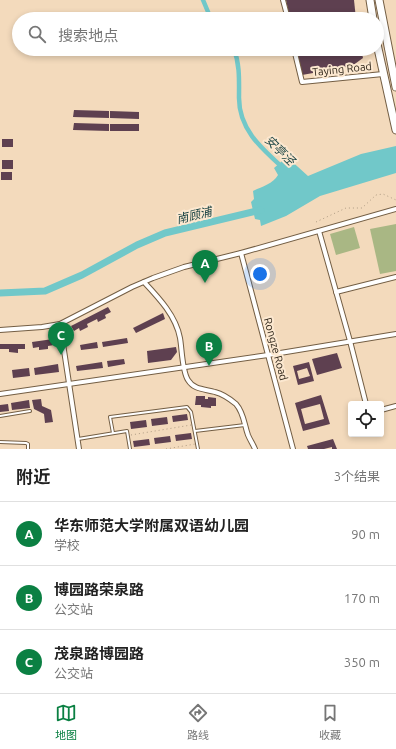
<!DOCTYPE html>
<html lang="zh">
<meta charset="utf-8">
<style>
:root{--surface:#fff;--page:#f2f2f2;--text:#222;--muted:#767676;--line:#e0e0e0;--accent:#0b8043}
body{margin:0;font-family:Ubuntu,"Noto Sans SC",sans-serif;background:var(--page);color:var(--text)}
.controls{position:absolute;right:12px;bottom:12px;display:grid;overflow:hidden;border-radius:4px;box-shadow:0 2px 6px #0003}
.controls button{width:36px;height:36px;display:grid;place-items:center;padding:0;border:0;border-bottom:1px solid var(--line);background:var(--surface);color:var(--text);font:20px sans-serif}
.you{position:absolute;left:260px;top:274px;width:14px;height:14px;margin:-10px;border:3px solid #fff;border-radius:50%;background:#1a73e8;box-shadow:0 0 0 6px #1a73e833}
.badge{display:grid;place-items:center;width:26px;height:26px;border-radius:50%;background:var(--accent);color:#fff;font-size:13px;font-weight:700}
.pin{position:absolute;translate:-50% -33px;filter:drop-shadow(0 1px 2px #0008)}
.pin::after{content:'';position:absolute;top:21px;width:14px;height:12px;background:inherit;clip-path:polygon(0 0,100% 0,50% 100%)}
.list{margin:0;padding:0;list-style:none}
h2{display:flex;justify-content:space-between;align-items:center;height:52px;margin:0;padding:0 16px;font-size:17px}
h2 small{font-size:13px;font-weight:400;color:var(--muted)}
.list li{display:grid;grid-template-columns:26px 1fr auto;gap:12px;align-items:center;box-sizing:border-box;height:64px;padding:0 16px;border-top:1px solid var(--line)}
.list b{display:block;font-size:15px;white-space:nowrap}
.list p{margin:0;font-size:13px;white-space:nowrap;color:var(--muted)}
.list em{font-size:13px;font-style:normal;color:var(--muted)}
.icon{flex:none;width:22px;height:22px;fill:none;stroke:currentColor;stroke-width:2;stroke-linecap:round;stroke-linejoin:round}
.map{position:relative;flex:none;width:396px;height:449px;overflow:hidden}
.search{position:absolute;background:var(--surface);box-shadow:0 2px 6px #0003;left:12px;right:12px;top:12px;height:44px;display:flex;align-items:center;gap:10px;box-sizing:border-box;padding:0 14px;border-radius:22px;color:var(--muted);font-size:15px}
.sheet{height:244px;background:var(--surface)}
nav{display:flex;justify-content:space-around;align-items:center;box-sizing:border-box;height:56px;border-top:1px solid var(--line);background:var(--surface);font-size:11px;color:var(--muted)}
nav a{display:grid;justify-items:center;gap:2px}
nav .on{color:var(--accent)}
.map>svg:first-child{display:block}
.green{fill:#a9b784}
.water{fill:#71c8c9}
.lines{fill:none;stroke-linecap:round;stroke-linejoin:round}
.canal{stroke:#71c8c9;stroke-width:4.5}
.river{stroke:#71c8c9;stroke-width:7}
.building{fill:#5e4050;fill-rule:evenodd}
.service-casing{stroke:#735e44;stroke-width:4}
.minor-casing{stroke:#735e44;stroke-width:6}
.primary-casing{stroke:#735e44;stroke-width:9}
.path{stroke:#ae9b83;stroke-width:1;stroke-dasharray:1 3;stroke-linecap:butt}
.service{stroke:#fff;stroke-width:2}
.minor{stroke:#fff;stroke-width:4}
.primary{stroke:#fff;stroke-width:7}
.labels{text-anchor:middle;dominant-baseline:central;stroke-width:4;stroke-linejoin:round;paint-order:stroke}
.street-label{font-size:11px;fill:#2e2519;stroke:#fce8d0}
.water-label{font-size:12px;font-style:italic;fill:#1c4545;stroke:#fce8d0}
</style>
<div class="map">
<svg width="396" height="449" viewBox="0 0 396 449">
<rect width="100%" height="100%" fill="#f3dabc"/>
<!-- green -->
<g class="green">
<polygon points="396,224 396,271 380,274 370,229"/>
<polygon points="354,227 360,248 336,255 330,234"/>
</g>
<!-- water -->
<path class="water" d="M 396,146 L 396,173 L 320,196 L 286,216 L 261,226 L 260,220 L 255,219 L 251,202 L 254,199 L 253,191 C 261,187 273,184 278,175 L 274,168 L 287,157 L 308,176 L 361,154 Z"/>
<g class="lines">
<!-- canal -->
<g class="canal">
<polyline points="203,0 211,19"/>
<path d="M 234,49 C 240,65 239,81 239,98 C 239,129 261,148 282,167"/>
</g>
<!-- river -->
<polyline class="river" points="0,293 45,291 82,275 137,245 165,233 261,210"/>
</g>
<!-- building -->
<g class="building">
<polygon points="286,0 354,0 356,19 290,19"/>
<polygon points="297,49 361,49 363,58 352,66 302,75"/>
<polygon points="74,110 109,111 109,118 73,117"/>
<polygon points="110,111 139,112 139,119 110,118"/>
<polygon points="74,123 109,124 109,131 73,130"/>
<rect x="110" y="124" width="29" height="7"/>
<rect x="2" y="139" width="11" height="8"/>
<rect x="2" y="160" width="11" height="9"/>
<rect x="1" y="172" width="11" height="8"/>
<polygon points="108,307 111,312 105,315 106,318 98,322 97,319 87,324 88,327 80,331 79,328 74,331 71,326"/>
<polygon points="163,313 165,319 136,333 133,328"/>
<polygon points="127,338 128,343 103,347 102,342"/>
<polygon points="53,339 54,345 48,346 48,349 39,350 39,347 33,348 32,342"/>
<polygon points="97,342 98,348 81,350 80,345"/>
<polygon points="0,344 25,344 25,349 18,349 18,353 9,352 9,349 0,349"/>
<polygon points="176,347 177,352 171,360 148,363 147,351"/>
<polygon points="337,353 342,368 317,375 312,359"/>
<polygon points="124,359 125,364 108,367 107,361"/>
<polygon points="102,362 103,368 77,371 76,366"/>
<path d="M 309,362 L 314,381 L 298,385 L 293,366 ZM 307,368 L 310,376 L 299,379 L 297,371 Z"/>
<polygon points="58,364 59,372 35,375 34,368"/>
<polygon points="29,368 30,376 13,378 12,370"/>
<path d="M 321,395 L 330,424 L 303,431 L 295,403 ZM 320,404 L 324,419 L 305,424 L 301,409 Z"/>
<polygon points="196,396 205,396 205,399 208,399 208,397 216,398 216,406 211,406 211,408 201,407 201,405 195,405"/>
<polygon points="41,399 42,406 51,410 53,422 45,423 44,414 34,409 32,400"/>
<polygon points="29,400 30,408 12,410 11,403"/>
<polygon points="8,404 9,411 0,412 0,405"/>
<polygon points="187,414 188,420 173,422 172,416"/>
<polygon points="167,417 168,424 152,426 151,419"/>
<polygon points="146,420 147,427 131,429 130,422"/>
<polygon points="191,433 192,439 176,441 175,435"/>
<polygon points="170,436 171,442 155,444 154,438"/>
<polygon points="149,439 150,445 134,447 133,441"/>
<polygon points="333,439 337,449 332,449 332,447 324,449 308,449 307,446"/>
</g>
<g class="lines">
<defs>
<g id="service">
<polyline points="0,416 30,411"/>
<polyline points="195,431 245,425"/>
<polyline points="113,433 110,417 187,407 191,412 198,449"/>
<polyline points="78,439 127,431 130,449"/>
<polyline points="0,442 26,443 28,444 28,449"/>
</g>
<g id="minor">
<polyline points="283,0 288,19"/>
<polyline points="294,49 302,82 383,74"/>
<polyline points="319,231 350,341 366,404"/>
<polyline points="241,253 293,449"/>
<path d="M 144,282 C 159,298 176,316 180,338 C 182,349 182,371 188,380 C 194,390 205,389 215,392 C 223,394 230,399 236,404 C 244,413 244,424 248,435 C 250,440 253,444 255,449"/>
<polyline points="336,292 396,277"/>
<polyline points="60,324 79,449"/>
<polyline points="0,330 42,327 60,324 132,287 153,278 184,267 241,253 396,209"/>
<polyline points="0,394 268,355 396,334"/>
<polyline points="381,410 396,406"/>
</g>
<g id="primary">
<polyline points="370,0 373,19"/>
<polyline points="379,0 396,87"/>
<polyline points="377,44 396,130"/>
</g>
</defs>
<!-- service casing -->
<use href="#service" class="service-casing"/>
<!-- minor casing -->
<use href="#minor" class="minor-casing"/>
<!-- primary casing -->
<use href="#primary" class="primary-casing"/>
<!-- path -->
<g class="path">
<polyline points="316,222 346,208 362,208 376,195 383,194 396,200"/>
<polyline points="131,435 191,425"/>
<polyline points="166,449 195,444"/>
</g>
<!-- service -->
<use href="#service" class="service"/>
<!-- minor -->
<use href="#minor" class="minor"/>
<!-- primary -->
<use href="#primary" class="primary"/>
</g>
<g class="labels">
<!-- street labels -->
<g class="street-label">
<text transform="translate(342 69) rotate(-6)">Taying Road</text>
<text transform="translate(276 349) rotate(75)">Rongze Road</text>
</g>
<!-- water labels -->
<g class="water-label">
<text transform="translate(280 150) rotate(44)">安亭泾</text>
<text transform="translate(194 215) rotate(-13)">南顾浦</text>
</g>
</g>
</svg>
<div class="controls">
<button><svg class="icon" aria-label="locate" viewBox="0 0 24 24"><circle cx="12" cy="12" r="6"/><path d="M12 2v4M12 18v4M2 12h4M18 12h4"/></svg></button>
</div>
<div class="you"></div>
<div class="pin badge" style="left:205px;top:283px">A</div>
<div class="pin badge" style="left:209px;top:366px">B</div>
<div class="pin badge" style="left:61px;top:355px">C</div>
<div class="search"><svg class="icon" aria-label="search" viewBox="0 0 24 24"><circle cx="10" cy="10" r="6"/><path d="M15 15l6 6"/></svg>搜索地点</div>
</div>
<section class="sheet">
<h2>附近<small>3个结果</small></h2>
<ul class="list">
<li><span class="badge">A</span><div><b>华东师范大学附属双语幼儿园</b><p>学校</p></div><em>90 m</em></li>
<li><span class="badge">B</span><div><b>博园路荣泉路</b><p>公交站</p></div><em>170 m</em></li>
<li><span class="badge">C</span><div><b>茂泉路博园路</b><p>公交站</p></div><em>350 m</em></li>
</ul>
</section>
<nav>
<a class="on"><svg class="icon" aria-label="map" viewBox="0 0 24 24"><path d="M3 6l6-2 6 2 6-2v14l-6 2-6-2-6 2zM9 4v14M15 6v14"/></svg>地图</a>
<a><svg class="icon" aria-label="directions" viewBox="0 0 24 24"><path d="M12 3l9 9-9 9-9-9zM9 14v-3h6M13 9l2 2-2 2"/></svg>路线</a>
<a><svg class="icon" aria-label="saved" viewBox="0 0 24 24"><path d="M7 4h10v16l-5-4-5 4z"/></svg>收藏</a>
</nav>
